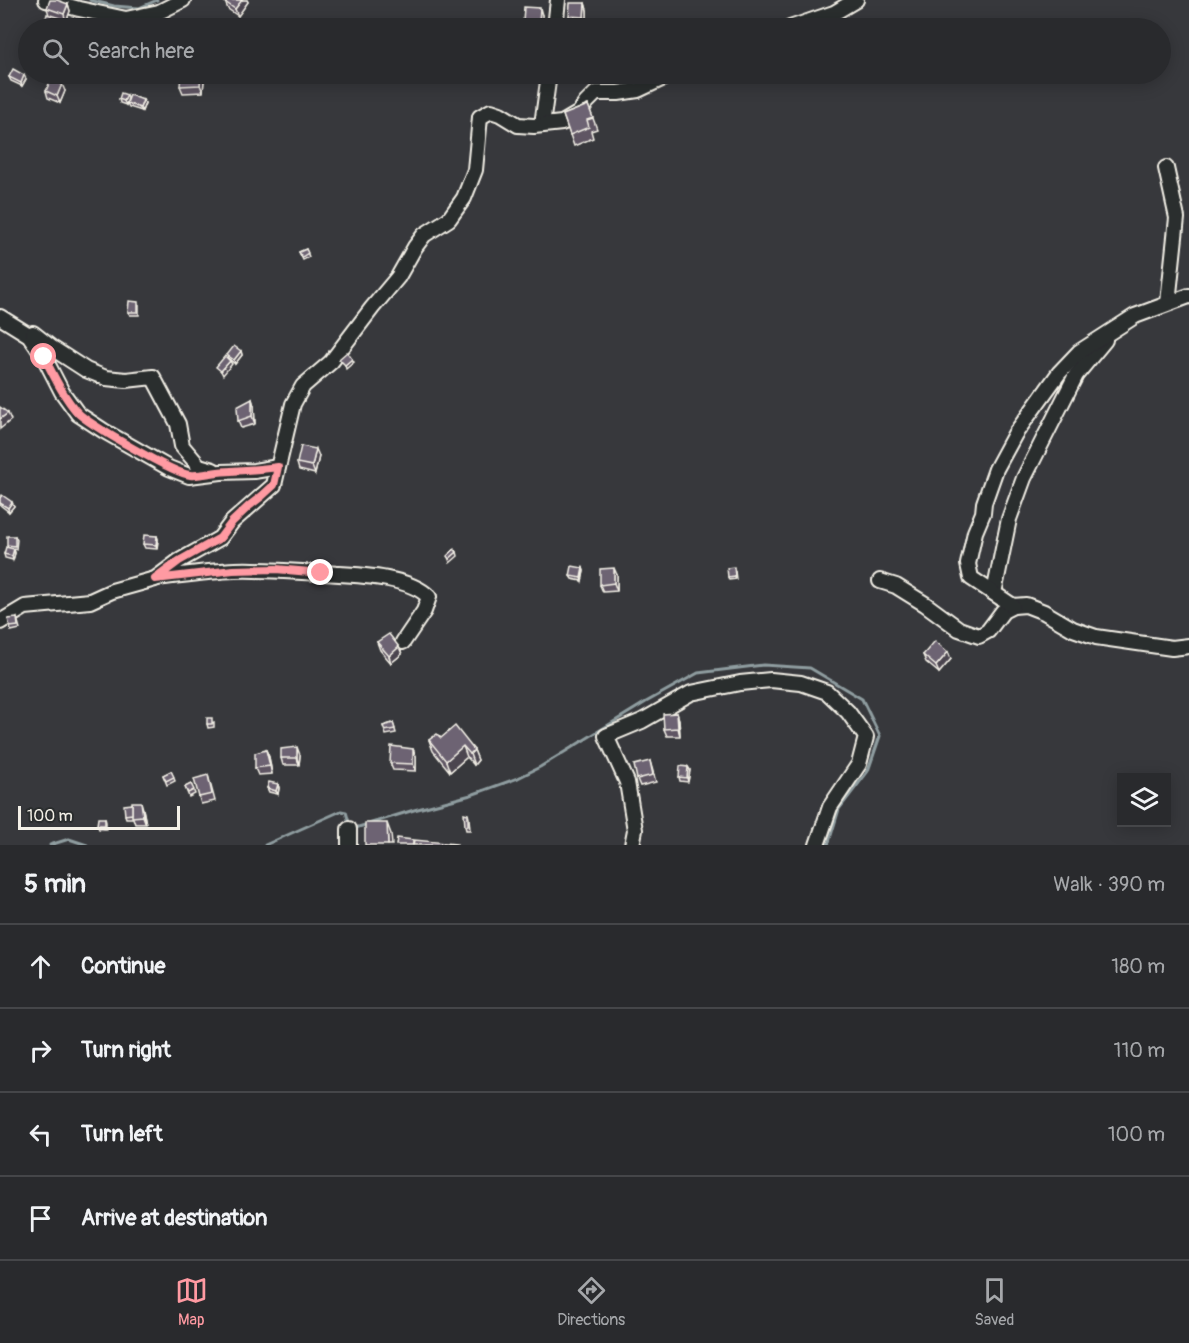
<!DOCTYPE html>
<meta charset="utf-8">
<style>
:root{--surface:#292a2d;--page:#313235;--text:#f1f3f6;--muted:#a5a7aa;--line:#454649;--accent:#ff9aa2}
body{margin:0;font-family:Pangolin,sans-serif;background:var(--page);color:var(--text)}
.controls{position:absolute;right:18px;bottom:18px;display:grid;overflow:hidden;border-radius:0px;box-shadow:0 3px 15px #0003}
.controls button{width:54px;height:54px;display:grid;place-items:center;padding:0;border:0;border-bottom:2px solid var(--line);background:var(--surface);color:var(--text);font:30px sans-serif}
.scale{position:absolute;left:18px;bottom:15px;width:162px;box-sizing:border-box;padding-left:6px;border:3px solid #f4f1e8;border-top:0;font-size:16px;line-height:21px;white-space:nowrap;color:#f4f1e8;-webkit-text-stroke:4px #2a2d2e;paint-order:stroke}
.stop{position:absolute;width:18px;height:18px;margin:-14px;border:4px solid #ff9aa2;border-radius:50%;background:#fff}
.stop.end{background:#ff9aa2;border-color:#fff;box-shadow:0 2px 6px #0008}
.list{margin:0;padding:0;list-style:none}
h2{display:flex;justify-content:space-between;align-items:center;height:78px;margin:0;padding:0 24px;font-size:26px}
h2 small{font-size:20px;font-weight:400;color:var(--muted)}
.list li{display:grid;grid-template-columns:39px 1fr auto;gap:18px;align-items:center;box-sizing:border-box;height:84px;padding:0 24px;border-top:2px solid var(--line)}
.list b{display:block;font-size:22px;white-space:nowrap}
.list em{font-size:20px;font-style:normal;color:var(--muted)}
.icon{flex:none;width:33px;height:33px;fill:none;stroke:currentColor;stroke-width:2;stroke-linecap:round;stroke-linejoin:round}
.map{position:relative;flex:none;width:1189px;height:845px;overflow:hidden}
.search{position:absolute;background:var(--surface);box-shadow:0 3px 15px #0003;left:18px;right:18px;top:18px;height:66px;display:flex;align-items:center;gap:15px;box-sizing:border-box;padding:0 21px;border-radius:33px;color:var(--muted);font-size:22px}
.sheet{height:414px;background:var(--surface)}
nav{display:flex;justify-content:space-around;align-items:center;box-sizing:border-box;height:84px;border-top:2px solid var(--line);background:var(--surface);font-size:16px;color:var(--muted)}
nav a{display:grid;justify-items:center;gap:3px}
nav .on{color:var(--accent)}
.map>svg:first-child{display:block}
.lines{fill:none;stroke-linecap:round;stroke-linejoin:round}
.stream{stroke:#8f9da0;stroke-width:3}
.minor-casing{stroke:#f4f1e8;stroke-width:18}
.minor{stroke:#2a2d2e;stroke-width:14}
.wall{fill:#5e5563;stroke:#f4f1e8;stroke-width:1.5}
.shaded-wall{fill:#4c4550;stroke:#f4f1e8;stroke-width:1.5}
.building{fill:#6d6373;stroke:#f4f1e8;stroke-width:1.5}
.route{stroke:#ff9aa2;stroke-width:8}
</style>
<div class="map">
<svg width="1189" height="845" viewBox="0 0 1189 845">
<rect width="100%" height="100%" fill="#37383c"/>
<filter id="ink" filterUnits="userSpaceOnUse"><feTurbulence type="fractalNoise" baseFrequency=".0167" numOctaves="2"/><feDisplacementMap in="SourceGraphic" scale="12" xChannelSelector="R" yChannelSelector="G"/><feConvolveMatrix kernelMatrix="1 2 1 2 8 2 1 2 1" color-interpolation-filters="sRGB"/></filter>
<g filter="url(#ink)">
<g class="lines">
<!-- stream -->
<g class="stream">
<polyline points="90,0 114,6 139,8 157,0"/>
<polyline points="352,829 414,810 471,795 518,778 540,767 646,702 698,673 763,665 810,668 862,699 880,736 868,771 839,809 828,845"/>
<polyline points="50,845 69,839 87,845"/>
<polyline points="265,845 341,811 346,812 350,826"/>
</g>
<defs>
<g id="minor">
<polyline points="46,0 79,9 126,19 159,12 183,0"/>
<polyline points="555,28 558,0"/>
<polyline points="790,28 834,13 856,0"/>
<polyline points="542,125 549,74"/>
<polyline points="1166,168 1177,218 1168,303"/>
<polyline points="0,317 29,335 44,357 62,392 78,414 104,431 169,468 189,476 221,472 254,471 278,467"/>
<polyline points="33,333 52,348 86,370 106,378 126,380 153,377 178,424 182,446 199,466 213,470"/>
<path d="M 157,578 C 183,575 209,571 235,570 C 265,569 293,572 323,573 C 352,575 408,575 429,597 L 424,611 L 403,642"/>
<polyline points="880,581 896,586 925,604 959,629 979,636 988,631 1003,611 1013,606 1026,605 1044,612 1073,629 1096,637 1172,648 1189,646"/>
<polyline points="994,593 1009,519 1024,478 1076,375 1105,340"/>
<polyline points="1013,606 971,578 968,564 975,532 983,513 984,503 996,469 1015,434 1059,373 1079,352 1135,316 1189,296"/>
<polyline points="0,622 25,607 90,601 112,591 155,579 179,561 220,538 232,522 274,485 293,404 303,386 331,362 372,308 398,277 415,247 424,235 449,219 464,198 475,170 480,117 491,111 500,114 518,125 534,126 562,123 579,113 586,103 596,93 618,93 638,90 672,74"/>
<polyline points="349,845 349,829"/>
<polyline points="632,845 635,830 627,782 606,736 642,721 691,693 740,683 771,680 801,683 827,692 848,712 866,737 859,764 830,807 817,845"/>
</g>
</defs>
<!-- minor casing -->
<use href="#minor" class="minor-casing"/>
<!-- minor -->
<use href="#minor" class="minor"/>
</g>
<!-- wall -->
<g class="wall">
<polygon points="227,0 247,0 248,2 238,16 228,9 225,2"/>
<polygon points="585,3 587,10 587,24 572,24 569,16"/>
<polygon points="68,4 70,11 66,22 64,21 65,23 63,27 47,22 46,18 49,15 47,8"/>
<polygon points="542,15 542,28 526,28 523,22"/>
<polygon points="9,77 26,79 22,86 11,81"/>
<polygon points="204,80 203,92 183,93 180,86"/>
<polygon points="46,91 65,91 60,103 48,98"/>
<polygon points="128,98 126,105 120,103 119,99"/>
<polygon points="143,100 145,103 142,111 129,107 127,103"/>
<polygon points="588,105 597,129 591,131 593,138 574,146 563,115"/>
<polygon points="306,249 309,257 303,260 299,252"/>
<polygon points="139,305 139,315 130,315 128,312"/>
<polygon points="241,351 242,355 235,364 228,358 227,355"/>
<polygon points="252,399 254,406 255,424 241,428 238,421"/>
<polygon points="319,456 315,474 299,470 297,463"/>
<polygon points="0,498 14,506 9,512 0,505"/>
<polygon points="15,536 17,540 16,549 13,549 14,549 15,553 13,560 5,558 4,554 8,548 7,545"/>
<polygon points="157,536 158,539 157,549 145,548 143,544"/>
<polygon points="583,568 584,571 582,581 572,579 570,576"/>
<polygon points="735,571 736,579 729,580 728,577"/>
<polygon points="617,575 617,591 603,592 600,585"/>
<polygon points="17,618 20,629 11,631 10,627"/>
<polygon points="377,642 399,647 402,654 391,663 380,650"/>
<polygon points="948,652 951,659 939,673 926,662 923,655"/>
<polygon points="677,713 679,720 680,736 667,736 664,729"/>
<polygon points="214,722 214,727 208,728 207,724"/>
<polygon points="393,723 396,733 386,735 383,726"/>
<polygon points="441,738 474,750 478,760 474,765 467,757 450,772 433,751 429,740"/>
<polygon points="413,749 416,756 416,771 393,770 390,763"/>
<polygon points="266,750 269,757 272,774 258,775 255,768"/>
<polygon points="300,755 299,765 283,765 281,758"/>
<polygon points="650,761 656,782 640,786 637,779"/>
<polygon points="688,767 690,770 688,782 680,781 679,777"/>
<polygon points="171,771 175,781 167,785 163,775"/>
<polygon points="208,775 215,801 201,804 199,797"/>
<polygon points="191,784 195,794 189,797 185,787"/>
<polygon points="278,784 279,788 278,794 269,792 267,788"/>
<polygon points="132,804 143,809 146,824 135,824 133,818 126,818 125,815"/>
<polygon points="468,814 469,818 470,830 466,830 465,826"/>
<polygon points="105,818 106,822 106,829 99,829 97,825"/>
</g>
<!-- shaded-wall -->
<g class="shaded-wall">
<polygon points="242,0 247,0 248,2 238,16 235,9"/>
<polygon points="585,3 587,10 587,24 584,17"/>
<polygon points="68,4 70,11 66,22 64,14"/>
<polygon points="540,8 542,15 542,28 539,22"/>
<polygon points="201,74 204,80 203,92 200,85"/>
<polygon points="24,75 26,79 22,86 21,83"/>
<polygon points="62,84 65,91 60,103 57,96"/>
<polygon points="127,95 128,98 126,105 124,101"/>
<polygon points="143,100 145,103 142,111 140,108"/>
<polygon points="241,351 242,355 235,364 234,360"/>
<polygon points="352,359 354,362 346,369 345,365"/>
<polygon points="230,361 232,364 223,375 221,371"/>
<polygon points="252,399 254,406 255,424 252,416"/>
<polygon points="8,413 11,420 0,429 0,419"/>
<polygon points="316,449 319,456 315,474 312,466"/>
<polygon points="12,502 14,506 9,512 8,508"/>
<polygon points="157,536 158,539 157,549 156,545"/>
<polygon points="14,549 15,553 13,560 12,556"/>
<polygon points="457,552 458,556 450,563 449,559"/>
<polygon points="583,568 584,571 582,581 581,578"/>
<polygon points="614,568 617,575 617,591 614,583"/>
<polygon points="399,647 402,654 391,663 389,656"/>
<polygon points="948,652 951,659 939,673 936,666"/>
<polygon points="677,713 679,720 680,736 678,728"/>
<polygon points="463,746 467,757 450,772 446,761"/>
<polygon points="297,747 300,755 299,765 297,758"/>
<polygon points="413,749 416,756 416,771 413,764"/>
<polygon points="266,750 269,757 272,774"/>
<polygon points="474,750 478,760 474,765 470,754"/>
<polygon points="688,767 690,770 688,782 687,778"/>
<polygon points="278,784 279,788 278,794 276,791"/>
<polygon points="141,802 143,809 146,824 143,816"/>
<polygon points="387,823 391,834 392,845 388,845"/>
</g>
<!-- building -->
<g class="building">
<polygon points="50,0 57,0 68,4 64,14 47,8"/>
<polygon points="227,0 242,0 235,9 225,2"/>
<polygon points="570,3 585,3 584,17 569,16"/>
<polygon points="524,7 540,8 539,22 523,22"/>
<polygon points="47,14 63,19 62,24 46,18"/>
<polygon points="13,69 24,75 21,83 9,77"/>
<polygon points="181,74 201,74 200,85 180,86"/>
<polygon points="51,79 62,84 57,96 46,91"/>
<polygon points="121,93 127,95 124,101 119,99"/>
<polygon points="130,95 143,100 140,108 127,103"/>
<polygon points="588,105 593,118 587,120 589,127 570,135 563,115"/>
<polygon points="306,249 308,253 302,257 299,252"/>
<polygon points="129,301 138,302 138,312 128,312"/>
<polygon points="234,346 241,351 234,360 227,355"/>
<polygon points="347,352 352,359 345,365 339,359"/>
<polygon points="225,356 230,361 221,371 216,367"/>
<polygon points="252,399 252,416 238,421 237,407"/>
<polygon points="0,407 8,413 0,419"/>
<polygon points="301,446 316,449 312,466 297,463"/>
<polygon points="2,495 12,502 8,508 0,503 0,498"/>
<polygon points="144,535 157,536 156,545 143,544"/>
<polygon points="7,536 15,536 15,546 7,545"/>
<polygon points="6,547 14,549 12,556 4,554"/>
<polygon points="454,549 457,552 449,559 447,556"/>
<polygon points="572,566 583,568 581,578 570,576"/>
<polygon points="734,567 735,576 728,577 727,568"/>
<polygon points="614,568 614,583 600,585 600,569"/>
<polygon points="17,618 18,626 10,627 8,619"/>
<polygon points="389,634 399,647 389,656 377,642"/>
<polygon points="935,641 948,652 936,666 923,655"/>
<polygon points="677,713 678,728 664,729 663,714"/>
<rect x="207" y="718" width="5" height="6"/>
<polygon points="393,723 395,729 385,731 383,726"/>
<polygon points="455,726 474,750 470,754 463,746 446,761 429,740 437,734 441,738"/>
<polygon points="391,746 413,749 413,764 390,763"/>
<polygon points="297,747 297,758 281,758 281,749"/>
<polygon points="266,750 270,766 255,768 255,753"/>
<polygon points="650,761 653,775 637,779 634,765"/>
<polygon points="680,766 688,767 687,778 679,777"/>
<polygon points="171,771 174,777 166,781 163,775"/>
<polygon points="208,775 212,794 199,797 194,779"/>
<polygon points="269,782 278,784 276,791 267,788"/>
<polygon points="191,784 194,790 188,793 185,787"/>
<polygon points="132,802 141,802 143,816 132,817"/>
<polygon points="132,804 132,814 125,815 124,805"/>
<polygon points="464,813 468,814 468,826 465,826"/>
<polygon points="98,818 105,818 105,825 97,825"/>
<polygon points="365,823 387,823 388,845 365,845"/>
<polygon points="397,838 413,840 413,845 396,845"/>
<polygon points="414,840 457,844 456,845 413,845"/>
</g>
</g>
<g class="lines" filter="url(#ink)">
<!-- route -->
<path class="route" d="M 44,357 C 54,376 63,396 77,412 C 88,424 175,474 190,475 C 199,476 209,473 218,472 C 238,470 258,470 278,467 L 274,485 L 262,496 L 249,506 L 232,522 L 220,538 L 179,561 L 155,579 L 233,570 L 276,569 L 321,573"/>
</g>
</svg>
<div class="controls">
<button><svg class="icon" aria-label="layers" viewBox="0 0 24 24"><path d="M12 4l9 5-9 5-9-5zM3 14l9 5 9-5"/></svg></button>
</div>
<div class="scale">100 m</div>
<div class="stop" style="left:44px;top:357px"></div>
<div class="stop end" style="left:321px;top:573px"></div>
<div class="search"><svg class="icon" aria-label="search" viewBox="0 0 24 24"><circle cx="10" cy="10" r="6"/><path d="M15 15l6 6"/></svg>Search here</div>
</div>
<section class="sheet">
<h2>5 min<small>Walk · 390 m</small></h2>
<ul class="list">
<li><svg class="icon" aria-label="ahead" viewBox="0 0 24 24"><path d="M12 20V5M6 11l6-6 6 6"/></svg><div><b>Continue</b></div><em>180 m</em></li>
<li><svg class="icon" aria-label="right" viewBox="0 0 24 24"><path d="M7 20v-9h11M14 6l5 5-5 5"/></svg><div><b>Turn right</b></div><em>110 m</em></li>
<li><svg class="icon" aria-label="left" viewBox="0 0 24 24"><path d="M17 20v-9H6M10 6l-5 5 5 5"/></svg><div><b>Turn left</b></div><em>100 m</em></li>
<li><svg class="icon" aria-label="arrive" viewBox="0 0 24 24"><path d="M6 21V4h12l-3 4 3 4H6"/></svg><div><b>Arrive at destination</b></div></li>
</ul>
</section>
<nav>
<a class="on"><svg class="icon" aria-label="map" viewBox="0 0 24 24"><path d="M3 6l6-2 6 2 6-2v14l-6 2-6-2-6 2zM9 4v14M15 6v14"/></svg>Map</a>
<a><svg class="icon" aria-label="directions" viewBox="0 0 24 24"><path d="M12 3l9 9-9 9-9-9zM9 14v-3h6M13 9l2 2-2 2"/></svg>Directions</a>
<a><svg class="icon" aria-label="saved" viewBox="0 0 24 24"><path d="M7 4h10v16l-5-4-5 4z"/></svg>Saved</a>
</nav>
